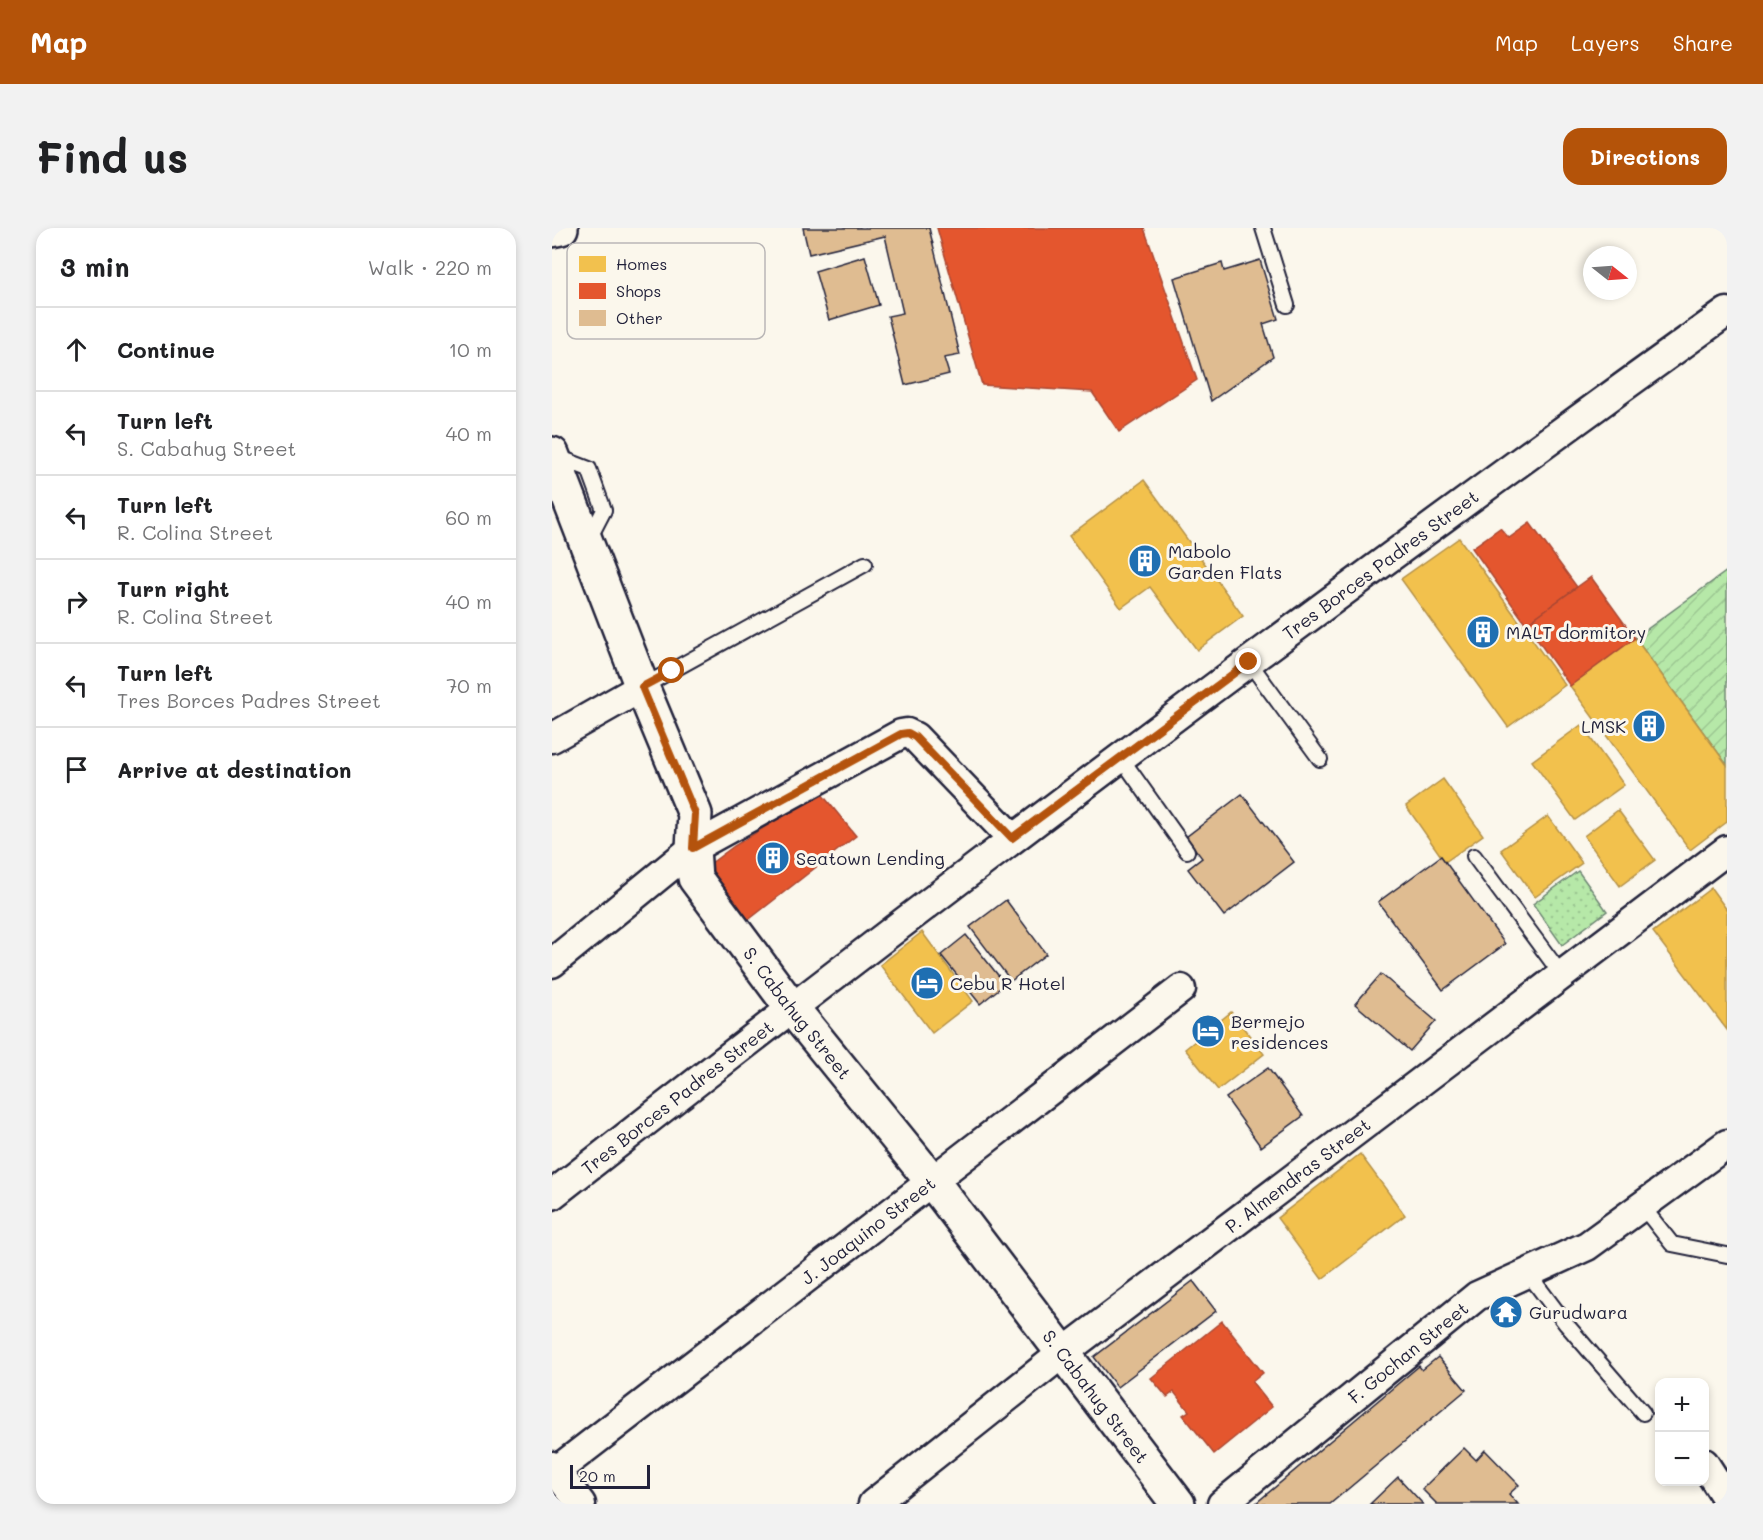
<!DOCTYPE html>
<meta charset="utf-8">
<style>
:root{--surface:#fff;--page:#f2f2f2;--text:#202124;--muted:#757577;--line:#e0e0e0;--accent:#b45309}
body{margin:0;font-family:Mali,sans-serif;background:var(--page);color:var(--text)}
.controls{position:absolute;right:18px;bottom:18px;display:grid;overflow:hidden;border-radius:12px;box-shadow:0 3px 9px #0003}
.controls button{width:54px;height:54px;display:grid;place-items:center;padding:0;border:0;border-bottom:2px solid var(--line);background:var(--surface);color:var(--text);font:30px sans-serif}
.compass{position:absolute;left:1031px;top:18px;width:54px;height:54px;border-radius:50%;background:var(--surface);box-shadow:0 3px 9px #0003;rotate:107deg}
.scale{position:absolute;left:18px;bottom:15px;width:80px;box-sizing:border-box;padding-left:6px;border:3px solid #22223b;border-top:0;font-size:16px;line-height:21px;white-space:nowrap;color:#22223b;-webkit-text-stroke:4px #fbf7ec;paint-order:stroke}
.stop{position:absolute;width:18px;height:18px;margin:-14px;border:4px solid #b45309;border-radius:50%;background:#fff}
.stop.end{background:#b45309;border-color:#fff;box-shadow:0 2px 6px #0008}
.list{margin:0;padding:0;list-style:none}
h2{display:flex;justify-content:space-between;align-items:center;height:78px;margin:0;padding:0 24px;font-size:26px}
h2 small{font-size:20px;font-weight:400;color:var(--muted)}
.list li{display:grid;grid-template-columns:39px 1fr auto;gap:18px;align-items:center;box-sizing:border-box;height:84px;padding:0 24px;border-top:2px solid var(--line)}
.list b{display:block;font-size:22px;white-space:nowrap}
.list p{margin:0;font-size:20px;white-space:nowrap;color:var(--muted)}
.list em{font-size:20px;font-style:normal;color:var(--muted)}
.icon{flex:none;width:33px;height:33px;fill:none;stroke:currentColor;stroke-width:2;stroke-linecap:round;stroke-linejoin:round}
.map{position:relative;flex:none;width:1175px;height:1276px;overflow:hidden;border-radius:18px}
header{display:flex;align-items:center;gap:36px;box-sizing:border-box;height:84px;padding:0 30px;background:var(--accent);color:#fff}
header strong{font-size:28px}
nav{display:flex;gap:33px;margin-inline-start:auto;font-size:21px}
.intro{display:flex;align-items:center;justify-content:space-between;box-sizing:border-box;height:144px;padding:0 36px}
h1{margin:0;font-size:42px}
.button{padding:15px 27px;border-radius:18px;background:var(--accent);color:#fff;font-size:21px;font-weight:700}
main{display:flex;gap:36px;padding:0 36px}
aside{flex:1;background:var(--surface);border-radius:18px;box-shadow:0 3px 9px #0003}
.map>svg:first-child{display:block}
.grass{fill:url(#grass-dots);stroke:#6c8572;stroke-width:1.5}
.garden{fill:url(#garden-furrows);stroke:#6c8572;stroke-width:1.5}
.homes{fill:#f2c14e;stroke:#b49148;stroke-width:1.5}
.shops{fill:#e4572e;stroke:#aa4732;stroke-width:1.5}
.building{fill:#dfbc91;stroke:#22223b;stroke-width:1.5}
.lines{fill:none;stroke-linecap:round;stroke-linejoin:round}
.service-casing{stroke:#22223b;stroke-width:18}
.minor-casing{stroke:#22223b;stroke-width:33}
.tertiary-casing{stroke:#22223b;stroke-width:38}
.primary-casing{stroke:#22223b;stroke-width:38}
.service{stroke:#fbf7ec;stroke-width:14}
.minor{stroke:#fbf7ec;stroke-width:28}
.tertiary{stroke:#fbf7ec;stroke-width:33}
.primary{stroke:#fbf7ec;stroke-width:33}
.route{stroke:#b45309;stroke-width:8}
.labels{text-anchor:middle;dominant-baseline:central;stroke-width:6;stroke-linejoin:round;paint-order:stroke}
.poi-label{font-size:18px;fill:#22223b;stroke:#fbf7ec;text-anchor:start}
.street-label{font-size:18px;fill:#22223b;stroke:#fbf7ec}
.key{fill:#fbf7ec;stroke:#bab7b7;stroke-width:1.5}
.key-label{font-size:16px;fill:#22223b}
</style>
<header>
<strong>Map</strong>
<nav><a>Map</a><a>Layers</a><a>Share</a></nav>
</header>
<div class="intro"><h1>Find us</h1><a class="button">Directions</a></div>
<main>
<aside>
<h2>3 min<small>Walk · 220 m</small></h2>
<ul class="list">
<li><svg class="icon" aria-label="ahead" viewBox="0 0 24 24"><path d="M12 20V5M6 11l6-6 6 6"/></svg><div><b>Continue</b></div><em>10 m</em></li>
<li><svg class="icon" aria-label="left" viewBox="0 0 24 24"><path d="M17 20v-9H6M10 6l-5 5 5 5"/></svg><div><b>Turn left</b><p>S. Cabahug Street</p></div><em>40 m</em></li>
<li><svg class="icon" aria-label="left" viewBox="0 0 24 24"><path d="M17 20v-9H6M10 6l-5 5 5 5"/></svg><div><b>Turn left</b><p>R. Colina Street</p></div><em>60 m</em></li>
<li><svg class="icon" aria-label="right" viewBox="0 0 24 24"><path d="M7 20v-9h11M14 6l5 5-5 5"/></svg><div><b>Turn right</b><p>R. Colina Street</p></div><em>40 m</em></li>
<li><svg class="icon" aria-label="left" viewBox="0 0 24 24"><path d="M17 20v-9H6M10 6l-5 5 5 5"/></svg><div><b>Turn left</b><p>Tres Borces Padres Street</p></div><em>70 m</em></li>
<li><svg class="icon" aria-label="arrive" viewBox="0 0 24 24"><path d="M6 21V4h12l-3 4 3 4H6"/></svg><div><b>Arrive at destination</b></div></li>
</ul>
</aside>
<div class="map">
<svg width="1175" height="1276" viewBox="0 0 1175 1276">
<defs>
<pattern id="grass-dots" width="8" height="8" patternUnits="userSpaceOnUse" patternTransform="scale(1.5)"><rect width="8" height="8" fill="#b6e8a8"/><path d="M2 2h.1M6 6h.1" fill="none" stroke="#9cc792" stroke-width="1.8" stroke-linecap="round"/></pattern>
<pattern id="garden-furrows" width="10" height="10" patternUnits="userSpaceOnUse" patternTransform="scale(1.5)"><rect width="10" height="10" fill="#b6e8a8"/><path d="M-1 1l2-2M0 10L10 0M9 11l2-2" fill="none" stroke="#9cc792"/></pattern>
</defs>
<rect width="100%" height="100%" fill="#fbf7ec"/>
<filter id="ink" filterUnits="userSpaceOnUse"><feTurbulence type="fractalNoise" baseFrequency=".0167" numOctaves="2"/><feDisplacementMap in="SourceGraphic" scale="12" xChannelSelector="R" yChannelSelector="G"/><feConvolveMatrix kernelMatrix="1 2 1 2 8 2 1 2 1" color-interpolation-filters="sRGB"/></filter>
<g filter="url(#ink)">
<!-- grass -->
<polygon class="grass" points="1026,643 1055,683 1010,717 981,676"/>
<!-- garden -->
<polygon class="garden" points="1175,343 1175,537 1083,410"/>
<!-- homes -->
<g class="homes">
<polygon points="592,252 691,388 645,422 598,359 569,380 517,308"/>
<polygon points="907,310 1013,457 956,499 849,351"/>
<polygon points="1083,410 1175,537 1175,594 1138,622 1018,458"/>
<polygon points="1029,497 1072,557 1023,592 980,533"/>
<polygon points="891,551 931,607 893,634 854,578"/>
<polygon points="1066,582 1103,632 1068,658 1032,608"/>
<polygon points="996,588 1030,635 983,669 949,622"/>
<polygon points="1159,660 1175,682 1175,802 1101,704"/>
<polygon points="370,704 421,773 380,805 328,737"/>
<polygon points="679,784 712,826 666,862 633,821"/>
<polygon points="808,926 853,987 770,1051 725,990"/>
</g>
<!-- shops -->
<g class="shops">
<polygon points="385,0 592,0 645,152 567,204 540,164 430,157"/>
<polygon points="978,295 1025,359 974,396 920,320 948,300 957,310"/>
<polygon points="1039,349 1083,410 1018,458 974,396"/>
<polygon points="269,565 304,608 190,697 150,642 182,618"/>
<polygon points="670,1093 711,1145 700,1154 720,1179 662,1226 631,1187 637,1183 622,1164 615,1169 599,1150"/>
</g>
<!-- building -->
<g class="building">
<polygon points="251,0 377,0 408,127 392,130 397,146 353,157 336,88 351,85 333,8 257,26"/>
<polygon points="313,28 327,77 277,92 263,43"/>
<polygon points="708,32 726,91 711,96 721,129 659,173 622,50 670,35 672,43"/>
<polygon points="690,566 742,634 672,688 636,641 650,630 634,609"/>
<polygon points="889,628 953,716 891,762 826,674"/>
<polygon points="454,672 494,726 459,753 418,699"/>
<polygon points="414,707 453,756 428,776 389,727"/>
<polygon points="829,746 884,793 858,823 803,776"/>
<polygon points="716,840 751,888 709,919 674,870"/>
<polygon points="641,1053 664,1083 565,1159 542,1129"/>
<polygon points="886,1129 914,1162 778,1276 703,1276 867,1138 870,1142"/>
<polygon points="912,1220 924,1232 933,1222 967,1257 957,1266 966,1276 885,1276 870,1261"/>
<polygon points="846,1249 871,1276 818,1276"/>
</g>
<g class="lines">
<defs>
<g id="service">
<polyline points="711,0 735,77"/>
<polyline points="6,229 37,241 52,282 37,311"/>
<polyline points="697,434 768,531"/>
<polyline points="90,459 313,336"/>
<polyline points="569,530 635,623"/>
<polyline points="922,628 1009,746"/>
<polyline points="1090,978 1120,1016 1175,1027"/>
<polyline points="975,1044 1014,1096 1091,1185"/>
</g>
<g id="minor">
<polyline points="0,510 90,459"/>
<polyline points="0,735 141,620 349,506 355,505 363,509 460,610"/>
<path id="s1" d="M 0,967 C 385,664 777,370 1175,84"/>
<polyline points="1152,1235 1175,1271"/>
<polyline points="0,1238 29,1276"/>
<path id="s2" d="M 0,1246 L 629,761"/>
<path id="s3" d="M 321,1276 L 512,1124 L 1175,622"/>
<path id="s4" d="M 670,1276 L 925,1068 L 1035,1018 L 1175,916"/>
</g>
<g id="tertiary">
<path id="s5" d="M 0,226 L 90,459 L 143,586 L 141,620 L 143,650 L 239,779 L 380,953 L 626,1276"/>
</g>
<polyline id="primary" points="0,2 9,0"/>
</defs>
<!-- service casing -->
<use href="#service" class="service-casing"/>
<!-- minor casing -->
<use href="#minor" class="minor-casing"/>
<!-- tertiary casing -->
<use href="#tertiary" class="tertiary-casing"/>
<!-- primary casing -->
<use href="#primary" class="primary-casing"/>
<!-- service -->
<use href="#service" class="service"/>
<!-- minor -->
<use href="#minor" class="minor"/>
<!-- tertiary -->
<use href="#tertiary" class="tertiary"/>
<!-- primary -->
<use href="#primary" class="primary"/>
</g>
</g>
<g class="lines" filter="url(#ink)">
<!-- route -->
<polyline class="route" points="120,443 90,459 143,586 141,620 349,506 356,505 363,509 460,610 697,434"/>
</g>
<!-- icons -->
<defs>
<symbol id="building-disc" viewBox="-11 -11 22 22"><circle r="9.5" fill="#1f6fb2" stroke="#fbf7ec"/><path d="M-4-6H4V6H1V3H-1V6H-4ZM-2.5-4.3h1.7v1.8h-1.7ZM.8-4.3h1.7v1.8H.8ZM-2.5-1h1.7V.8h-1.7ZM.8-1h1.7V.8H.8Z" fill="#fff"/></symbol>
<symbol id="hotel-disc" viewBox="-11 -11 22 22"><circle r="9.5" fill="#1f6fb2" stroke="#fbf7ec"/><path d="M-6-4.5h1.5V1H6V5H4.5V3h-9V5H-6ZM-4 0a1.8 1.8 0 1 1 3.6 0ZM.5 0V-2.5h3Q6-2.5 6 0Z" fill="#fff"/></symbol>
<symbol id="temple-disc" viewBox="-11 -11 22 22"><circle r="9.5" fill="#1f6fb2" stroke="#fbf7ec"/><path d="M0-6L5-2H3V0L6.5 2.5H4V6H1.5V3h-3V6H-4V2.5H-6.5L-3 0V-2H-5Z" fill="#fff"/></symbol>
</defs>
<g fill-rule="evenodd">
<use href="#building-disc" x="574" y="314" width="38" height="38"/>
<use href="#building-disc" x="912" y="385" width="38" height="38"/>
<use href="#building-disc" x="1078" y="479" width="38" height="38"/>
<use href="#building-disc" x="202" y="611" width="38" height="38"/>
<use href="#hotel-disc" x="356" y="736" width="38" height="38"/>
<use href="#hotel-disc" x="637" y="784" width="38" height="38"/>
<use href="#temple-disc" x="935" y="1065" width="38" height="38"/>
</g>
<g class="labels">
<!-- poi labels -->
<g class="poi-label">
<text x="616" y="323">Mabolo<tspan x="616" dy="21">Garden Flats</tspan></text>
<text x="954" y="404">MALT dormitory</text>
<text x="1074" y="498" text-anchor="end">LMSK</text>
<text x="244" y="630">Seatown Lending</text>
<text x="398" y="755">Cebu R Hotel</text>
<text x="679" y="793">Bermejo<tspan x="679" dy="21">residences</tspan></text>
<text x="977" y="1084">Gurudwara</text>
</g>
<!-- street labels -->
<g class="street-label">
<text stroke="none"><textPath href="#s1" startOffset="1041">Tres Borces Padres Street</textPath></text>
<text stroke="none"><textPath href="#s5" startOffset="621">S. Cabahug Street</textPath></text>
<text stroke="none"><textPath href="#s1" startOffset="159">Tres Borces Padres Street</textPath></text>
<text stroke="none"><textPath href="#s3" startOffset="537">P. Almendras Street</textPath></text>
<text stroke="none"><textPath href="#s2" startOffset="399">J. Joaquino Street</textPath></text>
<text stroke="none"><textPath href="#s4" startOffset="240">F. Gochan Street</textPath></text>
<text stroke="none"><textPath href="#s5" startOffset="1107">S. Cabahug Street</textPath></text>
</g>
</g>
<!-- legend -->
<rect x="15" y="15" width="198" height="96" rx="9" class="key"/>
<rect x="27" y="28" width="27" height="16" fill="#f2c14e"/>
<rect x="27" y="55" width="27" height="16" fill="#e4572e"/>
<rect x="27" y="82" width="27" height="16" fill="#dfbc91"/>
<g class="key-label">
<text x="64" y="42">Homes</text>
<text x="64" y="69">Shops</text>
<text x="64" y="96">Other</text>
</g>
</svg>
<div class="controls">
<button>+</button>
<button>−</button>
</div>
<svg class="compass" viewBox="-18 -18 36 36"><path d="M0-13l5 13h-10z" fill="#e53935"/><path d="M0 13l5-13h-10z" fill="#757577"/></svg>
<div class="scale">20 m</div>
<div class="stop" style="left:120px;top:443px"></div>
<div class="stop end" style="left:697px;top:434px"></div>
</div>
</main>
